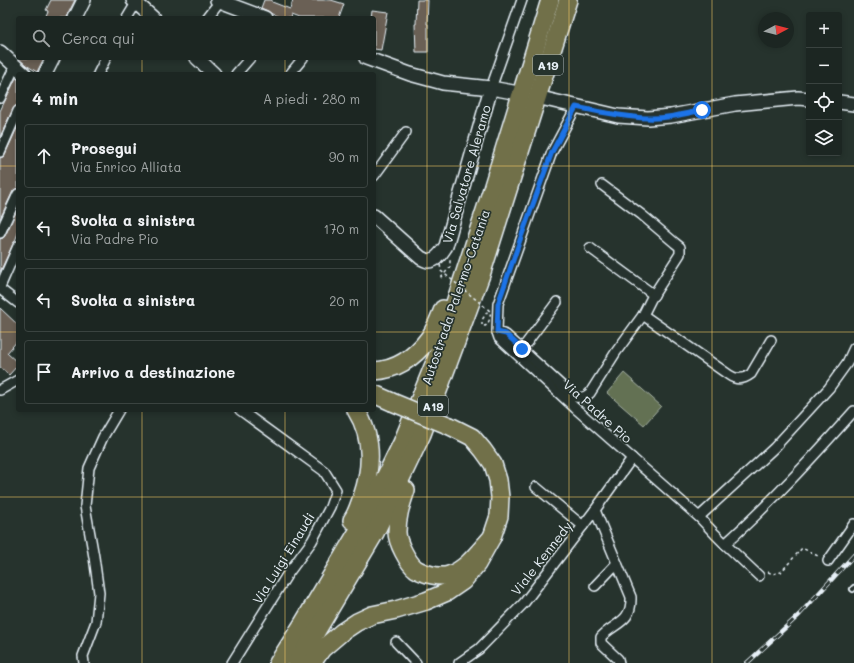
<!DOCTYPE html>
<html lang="it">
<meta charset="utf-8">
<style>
:root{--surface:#1c2622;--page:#252e2a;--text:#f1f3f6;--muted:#a0a5a5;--line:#3a4340}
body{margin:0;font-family:Mali,sans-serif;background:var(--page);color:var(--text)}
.controls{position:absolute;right:12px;top:12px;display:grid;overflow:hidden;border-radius:4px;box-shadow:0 2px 6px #0003}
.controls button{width:36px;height:36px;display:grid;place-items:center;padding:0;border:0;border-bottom:1px solid var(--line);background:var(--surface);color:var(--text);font:20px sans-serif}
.compass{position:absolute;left:758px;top:12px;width:36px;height:36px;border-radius:50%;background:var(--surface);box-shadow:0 2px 6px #0003;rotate:83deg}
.stop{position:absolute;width:12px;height:12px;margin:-9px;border:3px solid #1a73e8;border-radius:50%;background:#fff}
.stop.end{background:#1a73e8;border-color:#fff;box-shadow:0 1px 4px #0008}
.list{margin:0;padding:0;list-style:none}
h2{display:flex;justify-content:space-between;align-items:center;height:52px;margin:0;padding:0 16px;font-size:17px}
h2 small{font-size:13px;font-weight:400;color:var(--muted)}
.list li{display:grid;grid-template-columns:26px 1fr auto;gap:12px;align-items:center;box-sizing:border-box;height:64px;margin:0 8px 8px;padding:0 8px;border:1px solid var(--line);border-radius:4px}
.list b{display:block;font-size:15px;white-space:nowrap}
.list p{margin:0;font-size:13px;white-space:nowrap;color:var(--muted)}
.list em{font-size:13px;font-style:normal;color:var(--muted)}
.icon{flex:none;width:22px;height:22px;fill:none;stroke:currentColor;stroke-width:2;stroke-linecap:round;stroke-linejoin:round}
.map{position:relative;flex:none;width:854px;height:663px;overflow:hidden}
.search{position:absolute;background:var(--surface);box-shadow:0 2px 6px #0003;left:16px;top:16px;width:360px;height:44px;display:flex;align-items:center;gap:10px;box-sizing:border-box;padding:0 14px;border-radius:4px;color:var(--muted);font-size:15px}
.panel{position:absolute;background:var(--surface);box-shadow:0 2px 6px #0003;left:16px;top:72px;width:360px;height:340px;border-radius:4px}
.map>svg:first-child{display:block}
.green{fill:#637152;stroke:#a6b1a5}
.building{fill:#6b6155;stroke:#e8f1f8}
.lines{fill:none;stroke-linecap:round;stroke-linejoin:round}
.lane-casing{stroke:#e8f1f8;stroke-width:8}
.street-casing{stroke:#e8f1f8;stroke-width:12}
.secondary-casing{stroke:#e8f1f8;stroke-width:16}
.highway-casing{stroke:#e8f1f8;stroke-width:20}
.path{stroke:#e8f1f8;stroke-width:1.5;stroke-dasharray:3 3;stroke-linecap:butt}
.lane{stroke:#26332d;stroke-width:4.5}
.street{stroke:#26332d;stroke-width:9}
.secondary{stroke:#26332d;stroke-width:13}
.highway{stroke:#71704a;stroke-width:17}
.rail-casing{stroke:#e8f1f8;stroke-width:4.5}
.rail{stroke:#26332d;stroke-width:3;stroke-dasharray:9;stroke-linecap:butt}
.highway-bridge-casing{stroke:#e8f1f8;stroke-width:20;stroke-linecap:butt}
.path-bridge{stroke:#e8f1f8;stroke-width:1.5;stroke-dasharray:3 3;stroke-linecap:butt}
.highway-bridge{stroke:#71704a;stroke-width:17}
.route{stroke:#1a73e8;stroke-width:5}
.grid{fill:none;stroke:#ffd166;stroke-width:1;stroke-opacity:0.55}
.labels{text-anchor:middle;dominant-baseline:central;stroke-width:3.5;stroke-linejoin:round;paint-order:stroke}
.shield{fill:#26332d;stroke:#aeb8bb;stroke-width:1}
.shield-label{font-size:12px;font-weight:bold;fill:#e8f1f8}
.street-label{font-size:13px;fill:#e8f1f8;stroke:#26332d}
</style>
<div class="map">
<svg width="854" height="663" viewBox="0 0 854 663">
<rect width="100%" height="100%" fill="#26332d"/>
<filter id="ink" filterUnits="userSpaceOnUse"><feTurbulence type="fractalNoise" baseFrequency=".025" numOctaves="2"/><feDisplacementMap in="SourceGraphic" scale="8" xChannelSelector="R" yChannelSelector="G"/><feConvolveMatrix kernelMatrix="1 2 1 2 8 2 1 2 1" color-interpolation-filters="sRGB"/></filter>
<g filter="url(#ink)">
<!-- green -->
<polygon class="green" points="624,373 661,406 644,425 607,393"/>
<!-- building -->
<g class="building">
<polygon points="51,0 75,0 68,14 67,18 45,18 48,11 46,10"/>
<polygon points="264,0 272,0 272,2 290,9 293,0 331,0 344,4 339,18 299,18 291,15 290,18 282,18 272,14 268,11 261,8"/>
<polygon points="417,0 428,0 427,24 428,24 428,52 416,52 415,24 416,24"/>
<polygon points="372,10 388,12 381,50 374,49 374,18 371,18"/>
<polygon points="18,58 44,58 37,72 26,65"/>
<polygon points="16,78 18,79 18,105 15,106 13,109 0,137 0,111"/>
<polygon points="18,126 18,188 15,189 13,191 0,219 0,158 3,157 5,154"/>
<polygon points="18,208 18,233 15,241 13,244 0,272 0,239 3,238 5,236"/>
<polygon points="0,308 18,325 18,340 7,353 18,363 18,365 9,375 0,367"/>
</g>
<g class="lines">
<defs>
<polyline id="lane" points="853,589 854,588"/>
<g id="street">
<polyline points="127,18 136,3"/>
<polyline points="207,18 220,1"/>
<polyline points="98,74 106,58"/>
<polyline points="236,74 250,58"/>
<polyline points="290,74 303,58"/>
<polyline points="491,88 522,0"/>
<polyline points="0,98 15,66"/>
<path d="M 576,107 L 552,152 L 498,304 L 497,332 L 499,338 L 575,408 L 699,517 L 715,534 L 725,544 C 771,503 813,457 854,411"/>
<polyline points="0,152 18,111"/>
<polyline points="374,176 406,132"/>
<polyline points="0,233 18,194"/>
<polyline points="590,248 654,295"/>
<polyline points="0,287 18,246"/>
<polyline points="0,289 18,303"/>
<path d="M 643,315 L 729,375 C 736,380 743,380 751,374 L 771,340"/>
<path d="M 497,332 L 506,335 L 573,396 C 580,399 585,398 590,393 L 616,352 L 643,315 L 651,299 L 680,254 L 680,247 L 675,243 L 642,215 L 602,185"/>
<polyline points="522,349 557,302"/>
<polyline points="0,390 18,380"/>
<polyline points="536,487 583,526"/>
<path d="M 595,510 L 631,597 C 632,623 615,622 601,637 L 601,643 L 618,659 L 619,663"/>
<polyline points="699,517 774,448 829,388 847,363 854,348"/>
<polyline points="725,544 759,576"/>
<polyline points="828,561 854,524"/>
<polyline points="595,586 617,563"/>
<polyline points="396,642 416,663"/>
<polyline points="84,663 83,656 96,622 99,593 94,557 85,506 89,468 103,437 119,410"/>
<polyline points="232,663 287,575 312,541 330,507 336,490 324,471 240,410"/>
<polyline points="459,663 479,649 524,603 595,510 632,458"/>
</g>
<g id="secondary">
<polyline points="133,0 153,18"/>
<polyline points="217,0 265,18"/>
<polyline points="75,18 84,0"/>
<polyline points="0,52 24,74"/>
<polyline points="197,58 214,74"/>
<polyline points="366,58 410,74 443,83 491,88 513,92"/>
<polyline points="45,74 53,58"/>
<polyline points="545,99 618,116 648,118 671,116 735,104 798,98 809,99"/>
<polyline points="839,102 854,104"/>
<path d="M 374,216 L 421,258 C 423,259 425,260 428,261 C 437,261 442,252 446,246 L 491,88"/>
</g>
<g id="highway">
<path d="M 374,371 C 397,370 415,357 429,338 C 435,330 439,319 443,309"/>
<polyline points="374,394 392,402"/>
<path d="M 406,490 C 401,505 397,516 397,532 C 397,542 408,563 416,569 C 424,574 440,578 449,575 C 467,569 479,551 492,537"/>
<path d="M 352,520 C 357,513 359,505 362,497 C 372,468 373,437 356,410"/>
<polyline points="278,663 302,625 361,526 402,443 439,352 492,189 550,0"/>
<polyline points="296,663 316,632 375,533 422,434 482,272 568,0"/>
<polyline points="312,663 322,649 342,632 357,622 372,615 396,610 426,601 447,592 463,581 477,564 492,537 499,516 500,497 498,480 493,464 483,450 472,437 450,426"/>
</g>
</defs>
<!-- lane casing -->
<use href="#lane" class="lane-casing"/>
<!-- street casing -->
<use href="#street" class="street-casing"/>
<!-- secondary casing -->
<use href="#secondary" class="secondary-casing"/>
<!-- highway casing -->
<use href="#highway" class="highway-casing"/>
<!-- path -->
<g class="path">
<polyline points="441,278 450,267 450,260"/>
<polyline points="482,325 482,320 489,309"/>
<polyline points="768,572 773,574 781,572 802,548 820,557"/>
</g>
<!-- lane -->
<use href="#lane" class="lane"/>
<!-- street -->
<use href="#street" class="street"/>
<!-- secondary -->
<use href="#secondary" class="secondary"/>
<!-- highway -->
<use href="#highway" class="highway"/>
<defs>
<polyline id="rail" points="747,663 799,615 854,555"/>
</defs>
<!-- rail casing -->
<use href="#rail" class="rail-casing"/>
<!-- rail -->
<use href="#rail" class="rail"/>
<defs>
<polyline id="highway-bridge" points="392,402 450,426"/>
</defs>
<!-- highway-bridge casing -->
<use href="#highway-bridge" class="highway-bridge-casing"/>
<!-- path-bridge -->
<path class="path-bridge" d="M 443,260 L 440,264 L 441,271 L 490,311 C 491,316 489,324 485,326 L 482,325"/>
<!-- highway-bridge -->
<use href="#highway-bridge" class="highway-bridge"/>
</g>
</g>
<g class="lines" filter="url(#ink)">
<!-- route -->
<path class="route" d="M 522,349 L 506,334 L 497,332 L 498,304 L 520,240 L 552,152 L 576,107 C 600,112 623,117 647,118 C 665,119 684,114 702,110"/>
</g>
<!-- grid -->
<path class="grid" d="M 142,0 L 142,18M 285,0 L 285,18M 427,0 L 427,663M 569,0 L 569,663M 712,0 L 712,663M 142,58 L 142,74M 285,58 L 285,74M 0,166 L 18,166M 374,166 L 854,166M 0,332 L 18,332M 374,332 L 854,332M 142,410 L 142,663M 285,410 L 285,663M 0,497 L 854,497"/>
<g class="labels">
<!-- shield labels -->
<g class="shield">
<rect x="533" y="55" width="30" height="20" rx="3"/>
<rect x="418" y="396" width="30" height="20" rx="3"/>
</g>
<g class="shield-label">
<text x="548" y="65">A19</text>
<text x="433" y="406">A19</text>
</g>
<!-- street labels -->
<g class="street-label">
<text transform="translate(466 174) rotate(-74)">Via Salvatore Aleramo</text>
<text transform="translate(455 297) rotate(-71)">Autostrada Palermo-Catania</text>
<text transform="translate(598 411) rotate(42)">Via Padre Pio</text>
<text transform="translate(283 558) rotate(-58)">Via Luigi Einaudi</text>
<text transform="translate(541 558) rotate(-52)">Viale Kennedy</text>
</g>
</g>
</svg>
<div class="controls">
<button>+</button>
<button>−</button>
<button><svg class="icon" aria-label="locate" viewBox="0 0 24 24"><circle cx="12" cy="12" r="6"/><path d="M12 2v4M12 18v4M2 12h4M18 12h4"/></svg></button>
<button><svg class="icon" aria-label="layers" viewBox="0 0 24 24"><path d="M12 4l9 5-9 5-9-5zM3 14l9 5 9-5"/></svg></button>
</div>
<svg class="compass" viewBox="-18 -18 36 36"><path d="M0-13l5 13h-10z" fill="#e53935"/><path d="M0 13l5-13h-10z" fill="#a0a5a5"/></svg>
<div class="stop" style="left:702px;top:110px"></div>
<div class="stop end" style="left:522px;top:349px"></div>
<div class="search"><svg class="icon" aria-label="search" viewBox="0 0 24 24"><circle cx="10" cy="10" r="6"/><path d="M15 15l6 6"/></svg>Cerca qui</div>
<section class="panel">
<h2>4 min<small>A piedi · 280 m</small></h2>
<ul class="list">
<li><svg class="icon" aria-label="ahead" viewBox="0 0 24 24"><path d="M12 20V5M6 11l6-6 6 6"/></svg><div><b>Prosegui</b><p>Via Enrico Alliata</p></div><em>90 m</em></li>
<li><svg class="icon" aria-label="left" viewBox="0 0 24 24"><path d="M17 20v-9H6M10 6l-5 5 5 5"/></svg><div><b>Svolta a sinistra</b><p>Via Padre Pio</p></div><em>170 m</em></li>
<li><svg class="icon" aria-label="left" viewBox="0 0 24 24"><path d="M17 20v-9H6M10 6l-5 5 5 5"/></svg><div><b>Svolta a sinistra</b></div><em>20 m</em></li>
<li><svg class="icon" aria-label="arrive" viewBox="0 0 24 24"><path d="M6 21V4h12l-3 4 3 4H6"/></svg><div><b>Arrivo a destinazione</b></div></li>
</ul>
</section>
</div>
